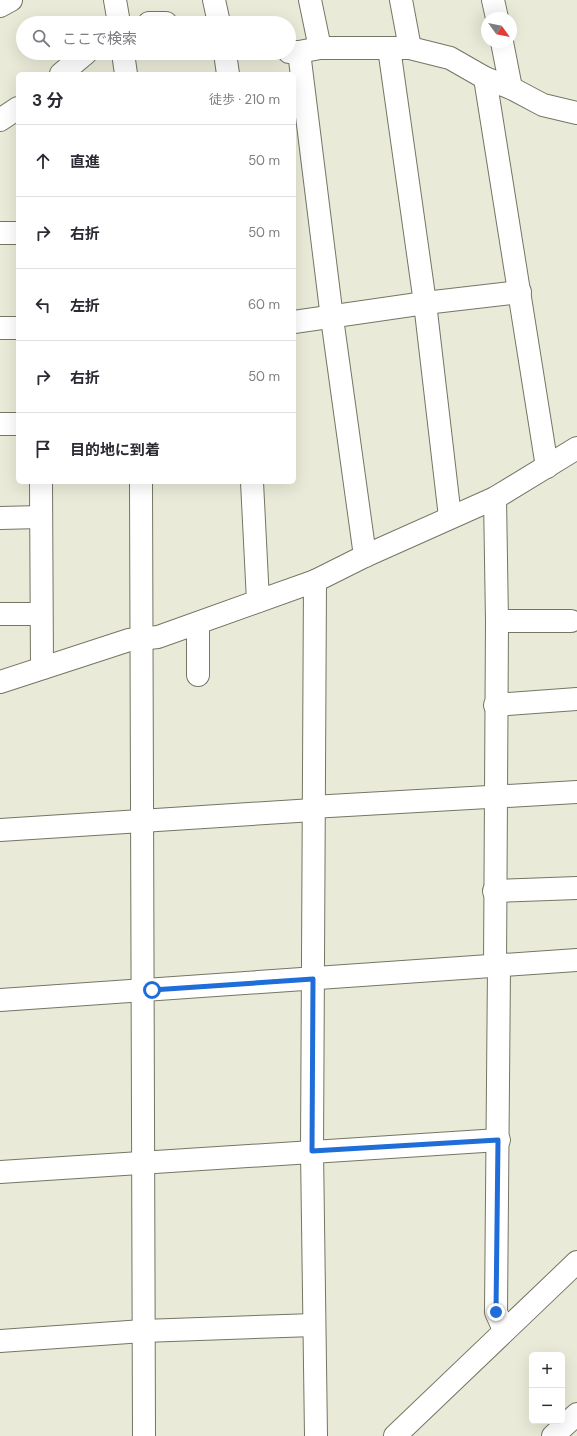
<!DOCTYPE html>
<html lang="ja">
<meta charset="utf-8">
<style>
:root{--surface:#fff;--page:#f2f2f3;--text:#2b2b33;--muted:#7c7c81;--line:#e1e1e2}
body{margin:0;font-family:"DM Sans","Noto Sans JP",sans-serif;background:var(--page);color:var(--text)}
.controls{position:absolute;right:12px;bottom:12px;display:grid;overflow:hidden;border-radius:6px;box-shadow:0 4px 16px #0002}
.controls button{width:36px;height:36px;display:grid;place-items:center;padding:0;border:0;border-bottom:1px solid var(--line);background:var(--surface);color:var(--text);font:20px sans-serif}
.compass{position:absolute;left:481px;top:12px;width:36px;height:36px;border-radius:50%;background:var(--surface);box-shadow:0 4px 16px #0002;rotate:123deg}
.stop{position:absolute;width:12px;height:12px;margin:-9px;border:3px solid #1f6dd8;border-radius:50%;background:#fff}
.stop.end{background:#1f6dd8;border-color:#fff;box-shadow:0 1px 4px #0008}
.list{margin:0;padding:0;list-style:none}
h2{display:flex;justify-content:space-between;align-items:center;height:52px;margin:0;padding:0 16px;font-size:17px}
h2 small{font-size:13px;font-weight:400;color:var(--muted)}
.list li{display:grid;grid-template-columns:26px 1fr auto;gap:12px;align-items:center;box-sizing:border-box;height:72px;padding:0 16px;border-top:1px solid var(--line)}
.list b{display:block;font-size:15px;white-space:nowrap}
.list em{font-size:13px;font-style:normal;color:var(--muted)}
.icon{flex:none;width:22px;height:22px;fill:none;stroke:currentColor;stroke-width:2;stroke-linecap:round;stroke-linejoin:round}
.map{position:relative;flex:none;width:577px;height:1436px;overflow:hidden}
.search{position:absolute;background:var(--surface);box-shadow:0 4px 16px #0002;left:16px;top:16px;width:280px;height:44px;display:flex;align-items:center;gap:10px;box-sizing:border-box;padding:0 14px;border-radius:22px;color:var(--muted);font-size:15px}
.panel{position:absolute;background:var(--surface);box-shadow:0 4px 16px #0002;left:16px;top:72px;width:280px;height:412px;border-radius:6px}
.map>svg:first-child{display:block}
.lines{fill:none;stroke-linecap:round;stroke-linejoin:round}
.minor-casing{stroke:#757565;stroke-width:24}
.minor{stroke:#fff;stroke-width:22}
.route{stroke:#1f6dd8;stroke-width:5}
</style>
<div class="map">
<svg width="577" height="1436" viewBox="0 0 577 1436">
<rect width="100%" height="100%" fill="#e9ead7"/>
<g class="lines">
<defs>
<g id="minor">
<polyline points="115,0 119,23"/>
<polyline points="214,0 219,23"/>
<polyline points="310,0 320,48"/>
<polyline points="401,0 410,48"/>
<polyline points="493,0 497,18"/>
<polyline points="0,6 11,0"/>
<polyline points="149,23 166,23"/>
<polyline points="502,42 511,88"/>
<polyline points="389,48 425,303 450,517"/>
<polyline points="289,52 299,52 320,48 410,48 450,58 485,78 511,88 543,105 577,113"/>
<polyline points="299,52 332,318 365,556"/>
<polyline points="123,53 126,74"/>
<polyline points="225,53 228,74"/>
<polyline points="61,74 86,53"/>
<polyline points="485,78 547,467"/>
<polyline points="0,120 18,108"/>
<polyline points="0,233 18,233"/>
<polyline points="294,322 425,303 520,292"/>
<polyline points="0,328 18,328"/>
<polyline points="0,424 18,424"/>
<polyline points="41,482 42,668"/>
<polyline points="141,482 144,1436"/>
<polyline points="252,482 258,601"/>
<polyline points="0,518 41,517"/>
<polyline points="315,581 312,1151 316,1436"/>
<polyline points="0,614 41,614"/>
<polyline points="497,621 571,621"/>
<polyline points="198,624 198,675"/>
<polyline points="0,682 129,640 158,637 315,581 365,556 495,498 577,448"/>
<polyline points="495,705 577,699"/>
<polyline points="312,807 577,792"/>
<polyline points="0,830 313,810"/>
<polyline points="494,891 577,888"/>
<polyline points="495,967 497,621 495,498"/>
<polyline points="499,967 496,1312 504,1330"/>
<polyline points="0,1000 577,960"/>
<polyline points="0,1172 499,1140"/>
<polyline points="0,1341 143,1331 314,1325"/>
<polyline points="395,1436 577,1262"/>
<polyline points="553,1436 577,1414"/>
</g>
</defs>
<!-- minor casing -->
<use href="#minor" class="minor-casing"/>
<!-- minor -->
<use href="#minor" class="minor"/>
</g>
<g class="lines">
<!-- route -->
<polyline class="route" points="152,990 313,979 312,1151 498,1140 496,1312"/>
</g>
</svg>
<div class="controls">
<button>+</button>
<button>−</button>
</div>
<svg class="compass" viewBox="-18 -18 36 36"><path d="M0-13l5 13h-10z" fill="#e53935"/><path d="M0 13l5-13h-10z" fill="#7c7c81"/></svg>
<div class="stop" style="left:152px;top:990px"></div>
<div class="stop end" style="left:496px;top:1312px"></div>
<div class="search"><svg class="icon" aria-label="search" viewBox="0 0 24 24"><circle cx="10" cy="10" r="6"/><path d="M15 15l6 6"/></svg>ここで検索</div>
<section class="panel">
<h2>3 分<small>徒歩 · 210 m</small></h2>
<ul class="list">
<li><svg class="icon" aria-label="ahead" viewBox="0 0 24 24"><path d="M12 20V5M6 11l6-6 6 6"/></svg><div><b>直進</b></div><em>50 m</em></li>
<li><svg class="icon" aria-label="right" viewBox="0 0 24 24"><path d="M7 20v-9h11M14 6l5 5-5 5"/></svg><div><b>右折</b></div><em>50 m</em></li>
<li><svg class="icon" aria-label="left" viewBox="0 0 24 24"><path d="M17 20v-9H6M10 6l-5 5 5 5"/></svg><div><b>左折</b></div><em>60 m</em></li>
<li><svg class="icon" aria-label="right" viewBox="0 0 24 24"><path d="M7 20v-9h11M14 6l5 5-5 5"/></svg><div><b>右折</b></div><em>50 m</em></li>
<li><svg class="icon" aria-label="arrive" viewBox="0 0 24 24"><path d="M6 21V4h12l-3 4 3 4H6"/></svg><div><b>目的地に到着</b></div></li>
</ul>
</section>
</div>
